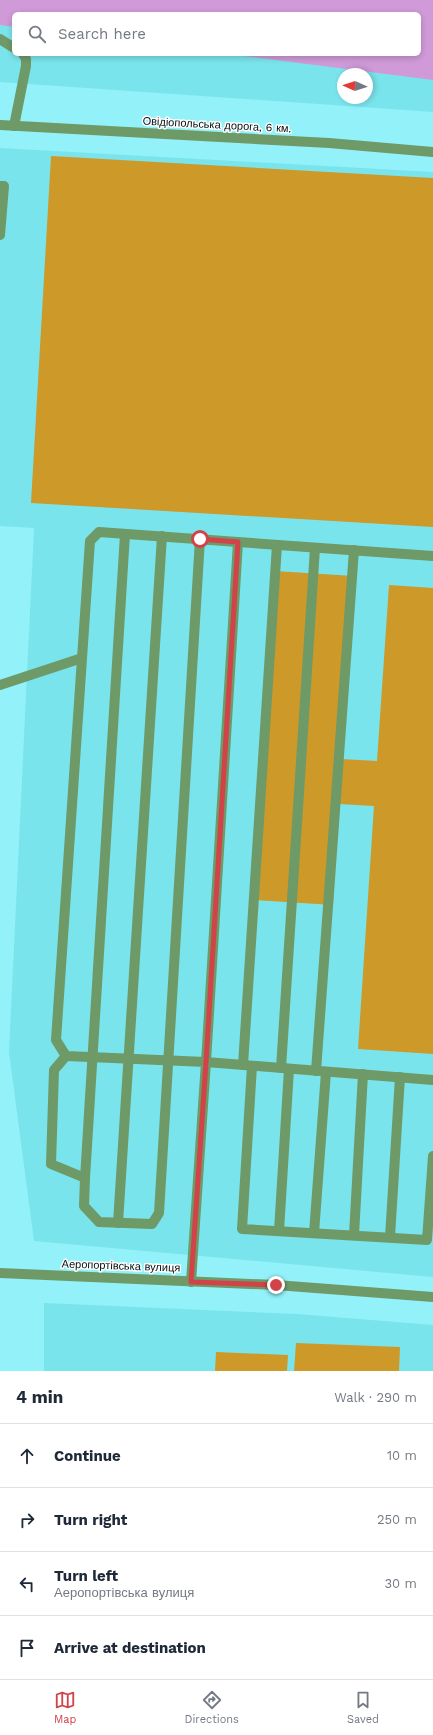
<!DOCTYPE html>
<meta charset="utf-8">
<style>
:root{--surface:#fff;--page:#f6f6f7;--text:#1f2937;--muted:#747a83;--line:#e0e1e3;--accent:#d24249}
body{margin:0;font-family:"Work Sans",sans-serif;background:var(--page);color:var(--text)}
.compass{position:absolute;left:337px;top:68px;width:36px;height:36px;border-radius:50%;background:var(--surface);box-shadow:0 2px 6px #0003;rotate:273deg}
.stop{position:absolute;width:12px;height:12px;margin:-9px;border:3px solid #d24249;border-radius:50%;background:#fff}
.stop.end{background:#d24249;border-color:#fff;box-shadow:0 1px 4px #0008}
.list{margin:0;padding:0;list-style:none}
h2{display:flex;justify-content:space-between;align-items:center;height:52px;margin:0;padding:0 16px;font-size:17px}
h2 small{font-size:13px;font-weight:400;color:var(--muted)}
.list li{display:grid;grid-template-columns:26px 1fr auto;gap:12px;align-items:center;box-sizing:border-box;height:64px;padding:0 16px;border-top:1px solid var(--line)}
.list b{display:block;font-size:15px;white-space:nowrap}
.list p{margin:0;font-size:13px;white-space:nowrap;color:var(--muted)}
.list em{font-size:13px;font-style:normal;color:var(--muted)}
.icon{flex:none;width:22px;height:22px;fill:none;stroke:currentColor;stroke-width:2;stroke-linecap:round;stroke-linejoin:round}
.map{position:relative;flex:none;width:433px;height:1371px;overflow:hidden}
.search{position:absolute;background:var(--surface);box-shadow:0 2px 6px #0003;left:12px;right:12px;top:12px;height:44px;display:flex;align-items:center;gap:10px;box-sizing:border-box;padding:0 14px;border-radius:6px;color:var(--muted);font-size:15px}
.sheet{height:308px;background:var(--surface)}
nav{display:flex;justify-content:space-around;align-items:center;box-sizing:border-box;height:56px;border-top:1px solid var(--line);background:var(--surface);font-size:11px;color:var(--muted)}
nav a{display:grid;justify-items:center;gap:2px}
nav .on{color:var(--accent)}
.map>svg:first-child{display:block}
.built{fill:#7ae4ec;fill-rule:evenodd}
.green{fill:#cf9ad7}
.building{fill:#cd9928}
.lines{fill:none;stroke-linecap:round;stroke-linejoin:round}
.service{stroke:#6e9a68;stroke-width:10}
.minor{stroke:#6e9a68;stroke-width:10}
.route{stroke:#d24249;stroke-width:5}
.labels{text-anchor:middle;dominant-baseline:central;stroke-width:3;stroke-linejoin:round;paint-order:stroke}
.street-label{font-size:11px;fill:#000f11;stroke:#fff}
</style>
<div class="map">
<svg width="433" height="1371" viewBox="0 0 433 1371">
<rect width="100%" height="100%" fill="#93f1f9"/>
<!-- built -->
<g class="built">
<path d="M 0,0 L 433,0 L 433,112 L 0,82 ZM 14,14 L 419,14 L 419,54 L 14,54 ZM 343,74 L 367,74 L 367,98 L 343,98 Z"/>
<polygon points="0,148 433,172 433,1277 34,1241 9,1052 34,528 0,526"/>
<polygon points="44,1303 297,1314 433,1325 433,1371 44,1371"/>
</g>
<!-- green -->
<polygon class="green" points="0,0 433,0 433,80 229,54 419,54 419,14 14,14 14,27 0,25"/>
<!-- building -->
<g class="building">
<polygon points="51,156 433,178 433,527 31,503"/>
<polygon points="275,571 353,576 341,759 377,761 389,585 433,588 433,1054 358,1049 374,806 339,804 333,905 254,900"/>
<polygon points="296,1343 400,1347 399,1371 294,1371"/>
<polygon points="216,1352 288,1355 287,1371 215,1371"/>
</g>
<g class="lines">
<!-- service -->
<g class="service">
<polyline points="0,39 14,48"/>
<polyline points="14,126 26,66 26,59 23,54"/>
<polyline points="0,186 4,186 0,235"/>
<polyline points="238,542 433,556"/>
<polyline points="0,685 82,658"/>
<polyline points="66,1056 54,1070 51,1164 85,1178 84,1206 99,1222 152,1224 159,1213 200,539"/>
<polyline points="243,1065 277,545"/>
<polyline points="252,1066 242,1229 427,1240 433,1156"/>
<polyline points="281,1068 315,548"/>
<polyline points="316,1071 354,550"/>
<polyline points="85,1178 125,534"/>
<polyline points="118,1223 162,536"/>
<polyline points="279,1231 289,1069"/>
<polyline points="314,1233 326,1072"/>
<polyline points="354,1235 363,1074"/>
<polyline points="390,1237 400,1077"/>
<polyline points="191,1282 206,1062 238,542 99,532 90,541 56,1040 66,1056 206,1062 433,1080"/>
</g>
<!-- minor -->
<g class="minor">
<polyline points="0,125 329,143 433,152"/>
<polyline points="0,1273 276,1285 433,1297"/>
</g>
</g>
<g class="lines">
<!-- route -->
<polyline class="route" points="200,539 238,542 206,1062 191,1282 276,1285"/>
</g>
<g class="labels">
<!-- street labels -->
<g class="street-label">
<text transform="translate(217 125) rotate(3)">Овідіопольська дорога, 6 км.</text>
<text transform="translate(121 1266) rotate(2)">Аеропортівська вулиця</text>
</g>
</g>
</svg>
<svg class="compass" viewBox="-18 -18 36 36"><path d="M0-13l5 13h-10z" fill="#e53935"/><path d="M0 13l5-13h-10z" fill="#747a83"/></svg>
<div class="stop" style="left:200px;top:539px"></div>
<div class="stop end" style="left:276px;top:1285px"></div>
<div class="search"><svg class="icon" aria-label="search" viewBox="0 0 24 24"><circle cx="10" cy="10" r="6"/><path d="M15 15l6 6"/></svg>Search here</div>
</div>
<section class="sheet">
<h2>4 min<small>Walk · 290 m</small></h2>
<ul class="list">
<li><svg class="icon" aria-label="ahead" viewBox="0 0 24 24"><path d="M12 20V5M6 11l6-6 6 6"/></svg><div><b>Continue</b></div><em>10 m</em></li>
<li><svg class="icon" aria-label="right" viewBox="0 0 24 24"><path d="M7 20v-9h11M14 6l5 5-5 5"/></svg><div><b>Turn right</b></div><em>250 m</em></li>
<li><svg class="icon" aria-label="left" viewBox="0 0 24 24"><path d="M17 20v-9H6M10 6l-5 5 5 5"/></svg><div><b>Turn left</b><p>Аеропортівська вулиця</p></div><em>30 m</em></li>
<li><svg class="icon" aria-label="arrive" viewBox="0 0 24 24"><path d="M6 21V4h12l-3 4 3 4H6"/></svg><div><b>Arrive at destination</b></div></li>
</ul>
</section>
<nav>
<a class="on"><svg class="icon" aria-label="map" viewBox="0 0 24 24"><path d="M3 6l6-2 6 2 6-2v14l-6 2-6-2-6 2zM9 4v14M15 6v14"/></svg>Map</a>
<a><svg class="icon" aria-label="directions" viewBox="0 0 24 24"><path d="M12 3l9 9-9 9-9-9zM9 14v-3h6M13 9l2 2-2 2"/></svg>Directions</a>
<a><svg class="icon" aria-label="saved" viewBox="0 0 24 24"><path d="M7 4h10v16l-5-4-5 4z"/></svg>Saved</a>
</nav>
